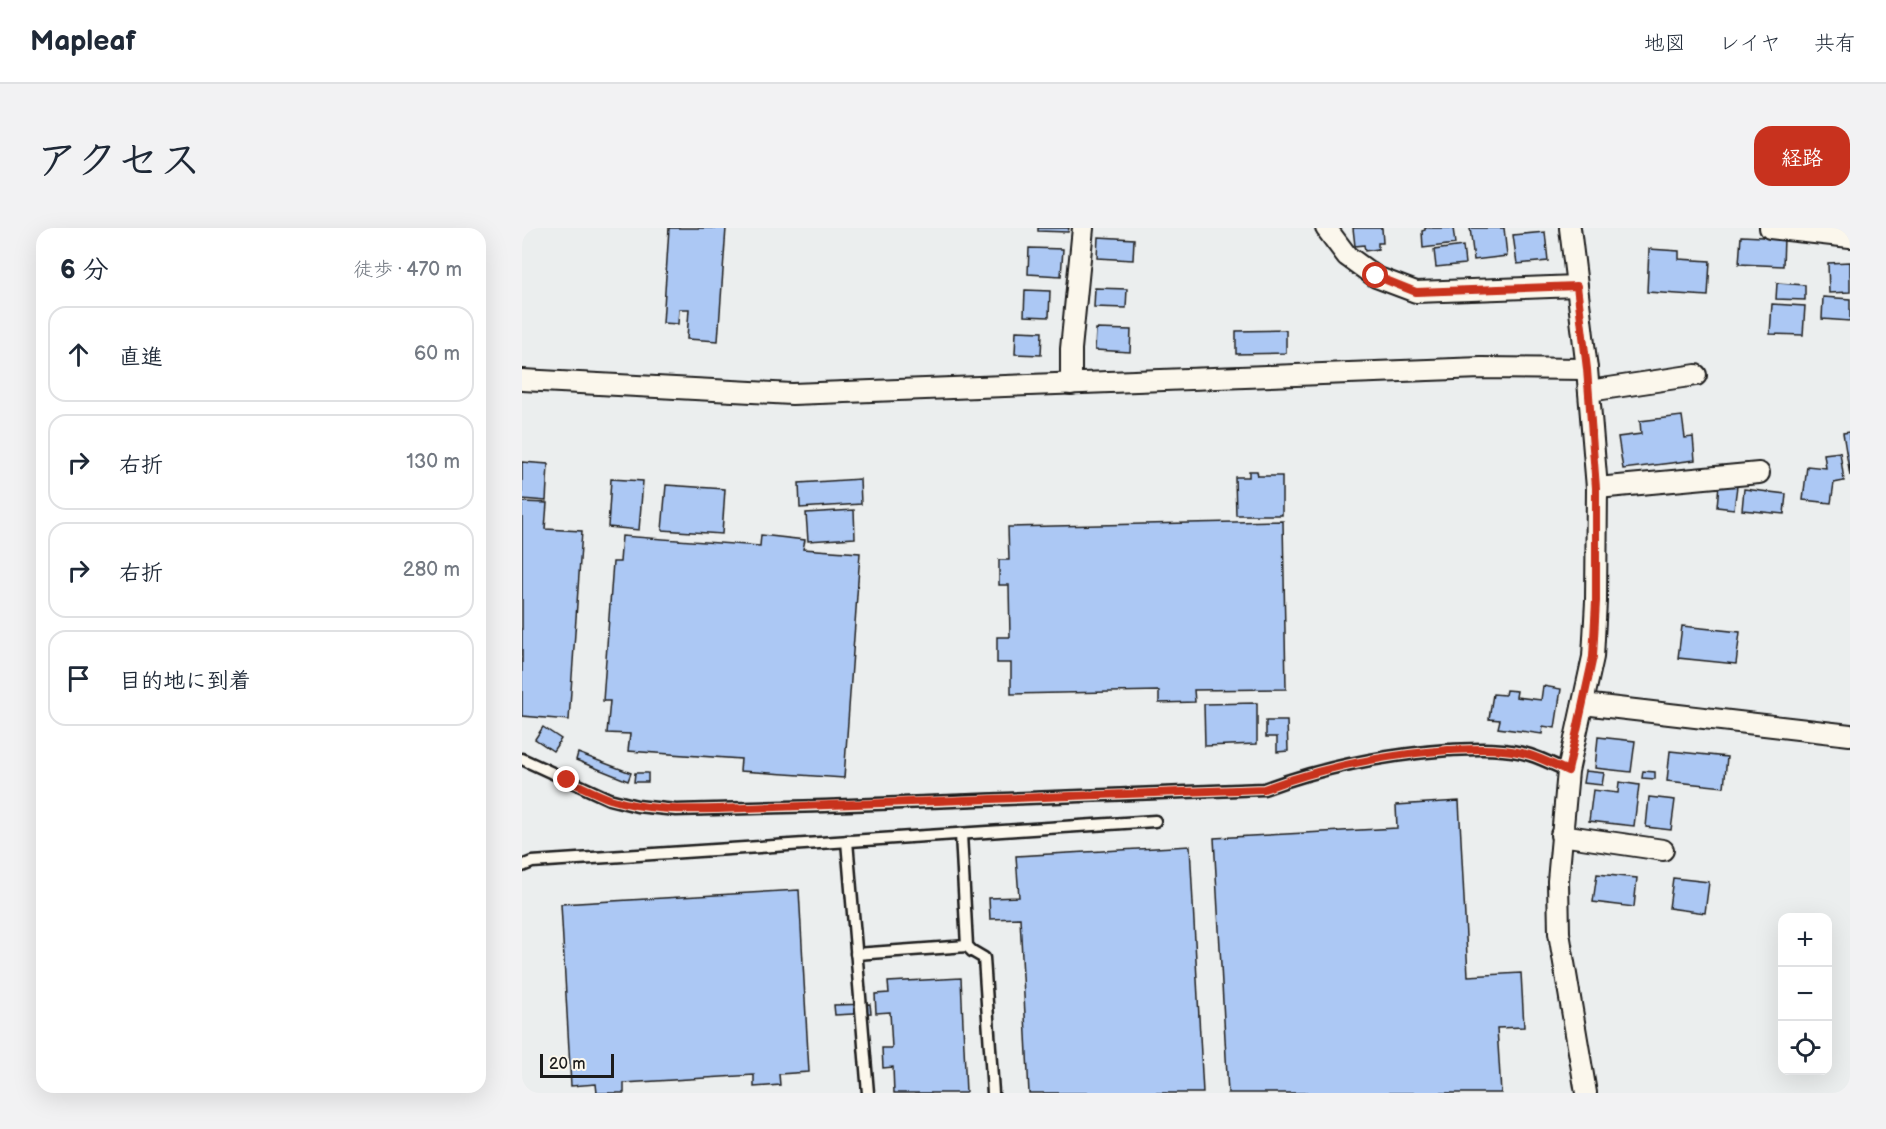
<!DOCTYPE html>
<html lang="ja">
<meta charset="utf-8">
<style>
:root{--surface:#fff;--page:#f2f2f3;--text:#1f2937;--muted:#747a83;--line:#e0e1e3;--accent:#c8321e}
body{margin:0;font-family:"Balsamiq Sans","Klee One",sans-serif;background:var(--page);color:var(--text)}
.controls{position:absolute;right:18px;bottom:18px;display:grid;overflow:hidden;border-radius:12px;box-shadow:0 6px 24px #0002}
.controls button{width:54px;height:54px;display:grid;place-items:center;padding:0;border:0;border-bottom:2px solid var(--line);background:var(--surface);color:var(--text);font:30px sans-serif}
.scale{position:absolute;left:18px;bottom:15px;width:74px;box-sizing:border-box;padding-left:6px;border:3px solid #1c1c1c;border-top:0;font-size:16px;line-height:21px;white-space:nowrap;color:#1c1c1c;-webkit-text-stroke:4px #fbf7ec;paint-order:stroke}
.stop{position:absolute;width:18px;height:18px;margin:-14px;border:4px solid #c8321e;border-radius:50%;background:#fff}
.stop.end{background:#c8321e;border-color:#fff;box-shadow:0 2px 6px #0008}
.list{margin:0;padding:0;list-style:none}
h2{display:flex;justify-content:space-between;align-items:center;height:78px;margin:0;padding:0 24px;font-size:26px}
h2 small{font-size:20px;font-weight:400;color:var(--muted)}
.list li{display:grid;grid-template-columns:39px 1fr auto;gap:18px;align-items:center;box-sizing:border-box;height:96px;margin:0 12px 12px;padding:0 12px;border:2px solid var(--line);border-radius:18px}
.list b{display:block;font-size:22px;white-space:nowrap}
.list em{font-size:20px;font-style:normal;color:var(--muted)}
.icon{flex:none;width:33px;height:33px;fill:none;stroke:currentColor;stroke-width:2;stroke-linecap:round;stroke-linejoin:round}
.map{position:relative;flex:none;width:1328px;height:865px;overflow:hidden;border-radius:18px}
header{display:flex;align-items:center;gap:36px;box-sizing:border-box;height:84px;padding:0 30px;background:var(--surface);border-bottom:2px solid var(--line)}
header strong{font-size:28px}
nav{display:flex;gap:33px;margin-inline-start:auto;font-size:21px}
.intro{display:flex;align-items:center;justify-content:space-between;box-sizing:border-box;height:144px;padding:0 36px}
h1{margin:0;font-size:42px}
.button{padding:15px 27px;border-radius:18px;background:var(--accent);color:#fff;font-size:21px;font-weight:700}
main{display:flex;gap:36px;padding:0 36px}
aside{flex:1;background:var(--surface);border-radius:18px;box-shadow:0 6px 24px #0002}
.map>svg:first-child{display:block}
.building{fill:#acc8f4;stroke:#1c1c1c;stroke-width:1.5}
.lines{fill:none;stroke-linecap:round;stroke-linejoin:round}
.lane-casing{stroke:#1c1c1c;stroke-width:15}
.street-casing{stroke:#1c1c1c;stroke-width:24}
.lane{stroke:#fbf7ec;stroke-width:10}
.street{stroke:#fbf7ec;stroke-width:20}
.route{stroke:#c8321e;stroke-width:8}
</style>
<header>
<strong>Mapleaf</strong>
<nav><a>地図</a><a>レイヤ</a><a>共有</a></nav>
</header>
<div class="intro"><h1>アクセス</h1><a class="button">経路</a></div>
<main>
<aside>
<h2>6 分<small>徒歩 · 470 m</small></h2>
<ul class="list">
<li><svg class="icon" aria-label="ahead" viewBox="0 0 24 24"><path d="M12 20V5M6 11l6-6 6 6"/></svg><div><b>直進</b></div><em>60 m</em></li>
<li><svg class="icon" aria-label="right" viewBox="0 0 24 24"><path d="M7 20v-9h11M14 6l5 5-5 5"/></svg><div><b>右折</b></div><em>130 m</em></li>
<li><svg class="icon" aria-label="right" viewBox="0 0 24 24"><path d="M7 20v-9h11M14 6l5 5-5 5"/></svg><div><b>右折</b></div><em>280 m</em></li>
<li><svg class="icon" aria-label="arrive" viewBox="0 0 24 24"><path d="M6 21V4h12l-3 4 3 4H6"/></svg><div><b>目的地に到着</b></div></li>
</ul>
</aside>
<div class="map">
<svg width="1328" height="865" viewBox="0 0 1328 865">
<rect width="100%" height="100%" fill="#ebeeee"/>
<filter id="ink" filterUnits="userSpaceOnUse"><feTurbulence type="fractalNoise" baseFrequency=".0167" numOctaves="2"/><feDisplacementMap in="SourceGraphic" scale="12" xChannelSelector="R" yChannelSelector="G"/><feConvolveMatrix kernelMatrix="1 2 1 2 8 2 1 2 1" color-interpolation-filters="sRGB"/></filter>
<g filter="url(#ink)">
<!-- building -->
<g class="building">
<polygon points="147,0 204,0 196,113 165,111 167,81 157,81 156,96 141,95"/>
<polygon points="516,0 547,0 546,4 516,3"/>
<polygon points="831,0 860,0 861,15 856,15 856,21 843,23 842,17 833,18"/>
<polygon points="903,0 931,0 933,16 901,20 900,3 903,2"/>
<polygon points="948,0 982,0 985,28 952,32"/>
<polygon points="1023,4 1026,33 995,36 991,7"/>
<polygon points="1219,8 1262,10 1261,38 1217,36"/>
<polygon points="576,9 612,11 611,32 575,30"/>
<polygon points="941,18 943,36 914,39 912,22"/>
<polygon points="507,20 541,21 539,48 506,46"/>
<polygon points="1127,21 1157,23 1157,31 1188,33 1186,68 1125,64"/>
<polygon points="1328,34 1328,64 1307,65 1306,35"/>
<polygon points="1255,55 1283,57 1283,72 1254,71"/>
<polygon points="573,60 605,61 604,80 572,79"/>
<polygon points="503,62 528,63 527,89 502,88"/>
<polygon points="1301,69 1328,71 1328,93 1300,91"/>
<polygon points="1250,76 1283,78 1281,107 1248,106"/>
<polygon points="574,101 609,102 608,124 573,122"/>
<polygon points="764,102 764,125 714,126 714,103"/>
<polygon points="494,103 520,104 519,127 493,126"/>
<polygon points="1160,188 1163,210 1171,209 1173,232 1101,241 1096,209 1119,206 1118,193"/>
<polygon points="1328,204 1328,248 1321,205"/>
<polygon points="1318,224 1322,253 1312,255 1309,275 1281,272 1285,238 1304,240 1302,226"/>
<polygon points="0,234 26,236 24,273 0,271"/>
<polygon points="727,243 735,243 736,248 760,248 760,287 714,287 713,249 727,249"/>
<polygon points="89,251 121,253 117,302 86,299"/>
<polygon points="338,251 339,276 278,280 277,255"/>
<polygon points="1197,256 1215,258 1212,281 1195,279"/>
<polygon points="144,257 203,261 200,306 140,302"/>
<polygon points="1222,261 1264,266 1262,286 1220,282"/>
<polygon points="0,274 25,275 23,301 60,303 47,492 0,488"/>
<polygon points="332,282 333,310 286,313 284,285"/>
<polygon points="761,293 764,461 672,462 673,474 637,475 637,463 489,466 489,435 475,435 475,409 488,409 487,357 477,357 477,332 487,332 486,299"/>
<polygon points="239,307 283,312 281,321 338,325 322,550 218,543 219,531 106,523 108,506 85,505 88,473 81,473 91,334 98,334 100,308 238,318"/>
<polygon points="1160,398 1218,404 1214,436 1156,430"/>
<polygon points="1021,458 1039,461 1033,500 1021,498 1020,506 976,500 978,492 967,491 971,466 983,467 984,462 995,463 994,469 1019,472"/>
<polygon points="735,475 735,516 683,518 682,476"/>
<polygon points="744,493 765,493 766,523 755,524 755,509 744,509"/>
<polygon points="21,499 39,511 31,523 13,511"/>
<polygon points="1076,509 1113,513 1109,544 1073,540"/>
<polygon points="1148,523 1205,529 1202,559 1145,553"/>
<polygon points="56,525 109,545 106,553 54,532"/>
<polygon points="1063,543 1082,545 1080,557 1061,555"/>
<polygon points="1121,543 1133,544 1133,551 1120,550"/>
<polygon points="113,545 126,545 126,554 112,554"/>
<polygon points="1097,554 1117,557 1112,598 1067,593 1071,562 1096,565"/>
<polygon points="1127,569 1153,572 1149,602 1124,599"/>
<polygon points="937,573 946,748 999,745 1002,799 975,800 979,865 706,865 692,610 875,600 874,577"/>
<polygon points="668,618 681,865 507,865 498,690 468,691 467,670 497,669 494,628"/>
<polygon points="1075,646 1115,650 1112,679 1071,674"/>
<polygon points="1151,650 1187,654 1183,685 1147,680"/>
<polygon points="277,662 287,844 257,846 258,857 232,859 232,847 102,855 102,865 75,865 74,856 49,858 39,676"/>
<polygon points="439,750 444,865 372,865 371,839 361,840 360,820 370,820 368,784 354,785 353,766 367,765 366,754"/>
<polygon points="348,776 349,785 313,787 312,777"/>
</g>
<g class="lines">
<defs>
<g id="lane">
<path d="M 0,531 L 87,571 L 115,578 L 154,582 L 302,578 L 742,561 C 801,539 862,527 926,522 C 952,521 982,519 1008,527 C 1021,531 1034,538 1046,543"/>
<polyline points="439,606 445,718 450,723 462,730 471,865"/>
<polyline points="325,613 346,865"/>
<polyline points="0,638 10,634 633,593"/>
<polyline points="334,726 445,718"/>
</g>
<g id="street">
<polyline points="804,0 825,28 854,49 894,64 1055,58"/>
<polyline points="1048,0 1065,141 1075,260 1074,373 1071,429 1046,543 1036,653 1037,705 1064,865"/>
<polyline points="1248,0 1328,9"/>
<polyline points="0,152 270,166 959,140 1065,141"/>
<polyline points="549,156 549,121 561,0"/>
<polyline points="1067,163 1174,147"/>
<polyline points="1075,260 1237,245"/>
<polyline points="1061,476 1328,507"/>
<polyline points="1039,607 1141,622"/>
</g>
</defs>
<!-- lane casing -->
<use href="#lane" class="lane-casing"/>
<!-- street casing -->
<use href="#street" class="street-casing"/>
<!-- lane -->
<use href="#lane" class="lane"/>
<!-- street -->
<use href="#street" class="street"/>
</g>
</g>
<g class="lines" filter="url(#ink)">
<!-- route -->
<path class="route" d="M 45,552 C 59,558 74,566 88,571 C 123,582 160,582 196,581 L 742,561 C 801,539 862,527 926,522 C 953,521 982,519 1008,527 C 1021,531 1034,538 1046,543 L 1071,429 L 1074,373 L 1074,260 L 1065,141 L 1055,58 L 894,64 L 854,48"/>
</g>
</svg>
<div class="controls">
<button>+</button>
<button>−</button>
<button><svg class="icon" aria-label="locate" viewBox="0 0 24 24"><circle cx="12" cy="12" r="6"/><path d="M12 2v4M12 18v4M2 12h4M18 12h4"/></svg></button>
</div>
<div class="scale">20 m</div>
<div class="stop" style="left:854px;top:48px"></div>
<div class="stop end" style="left:45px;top:552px"></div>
</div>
</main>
